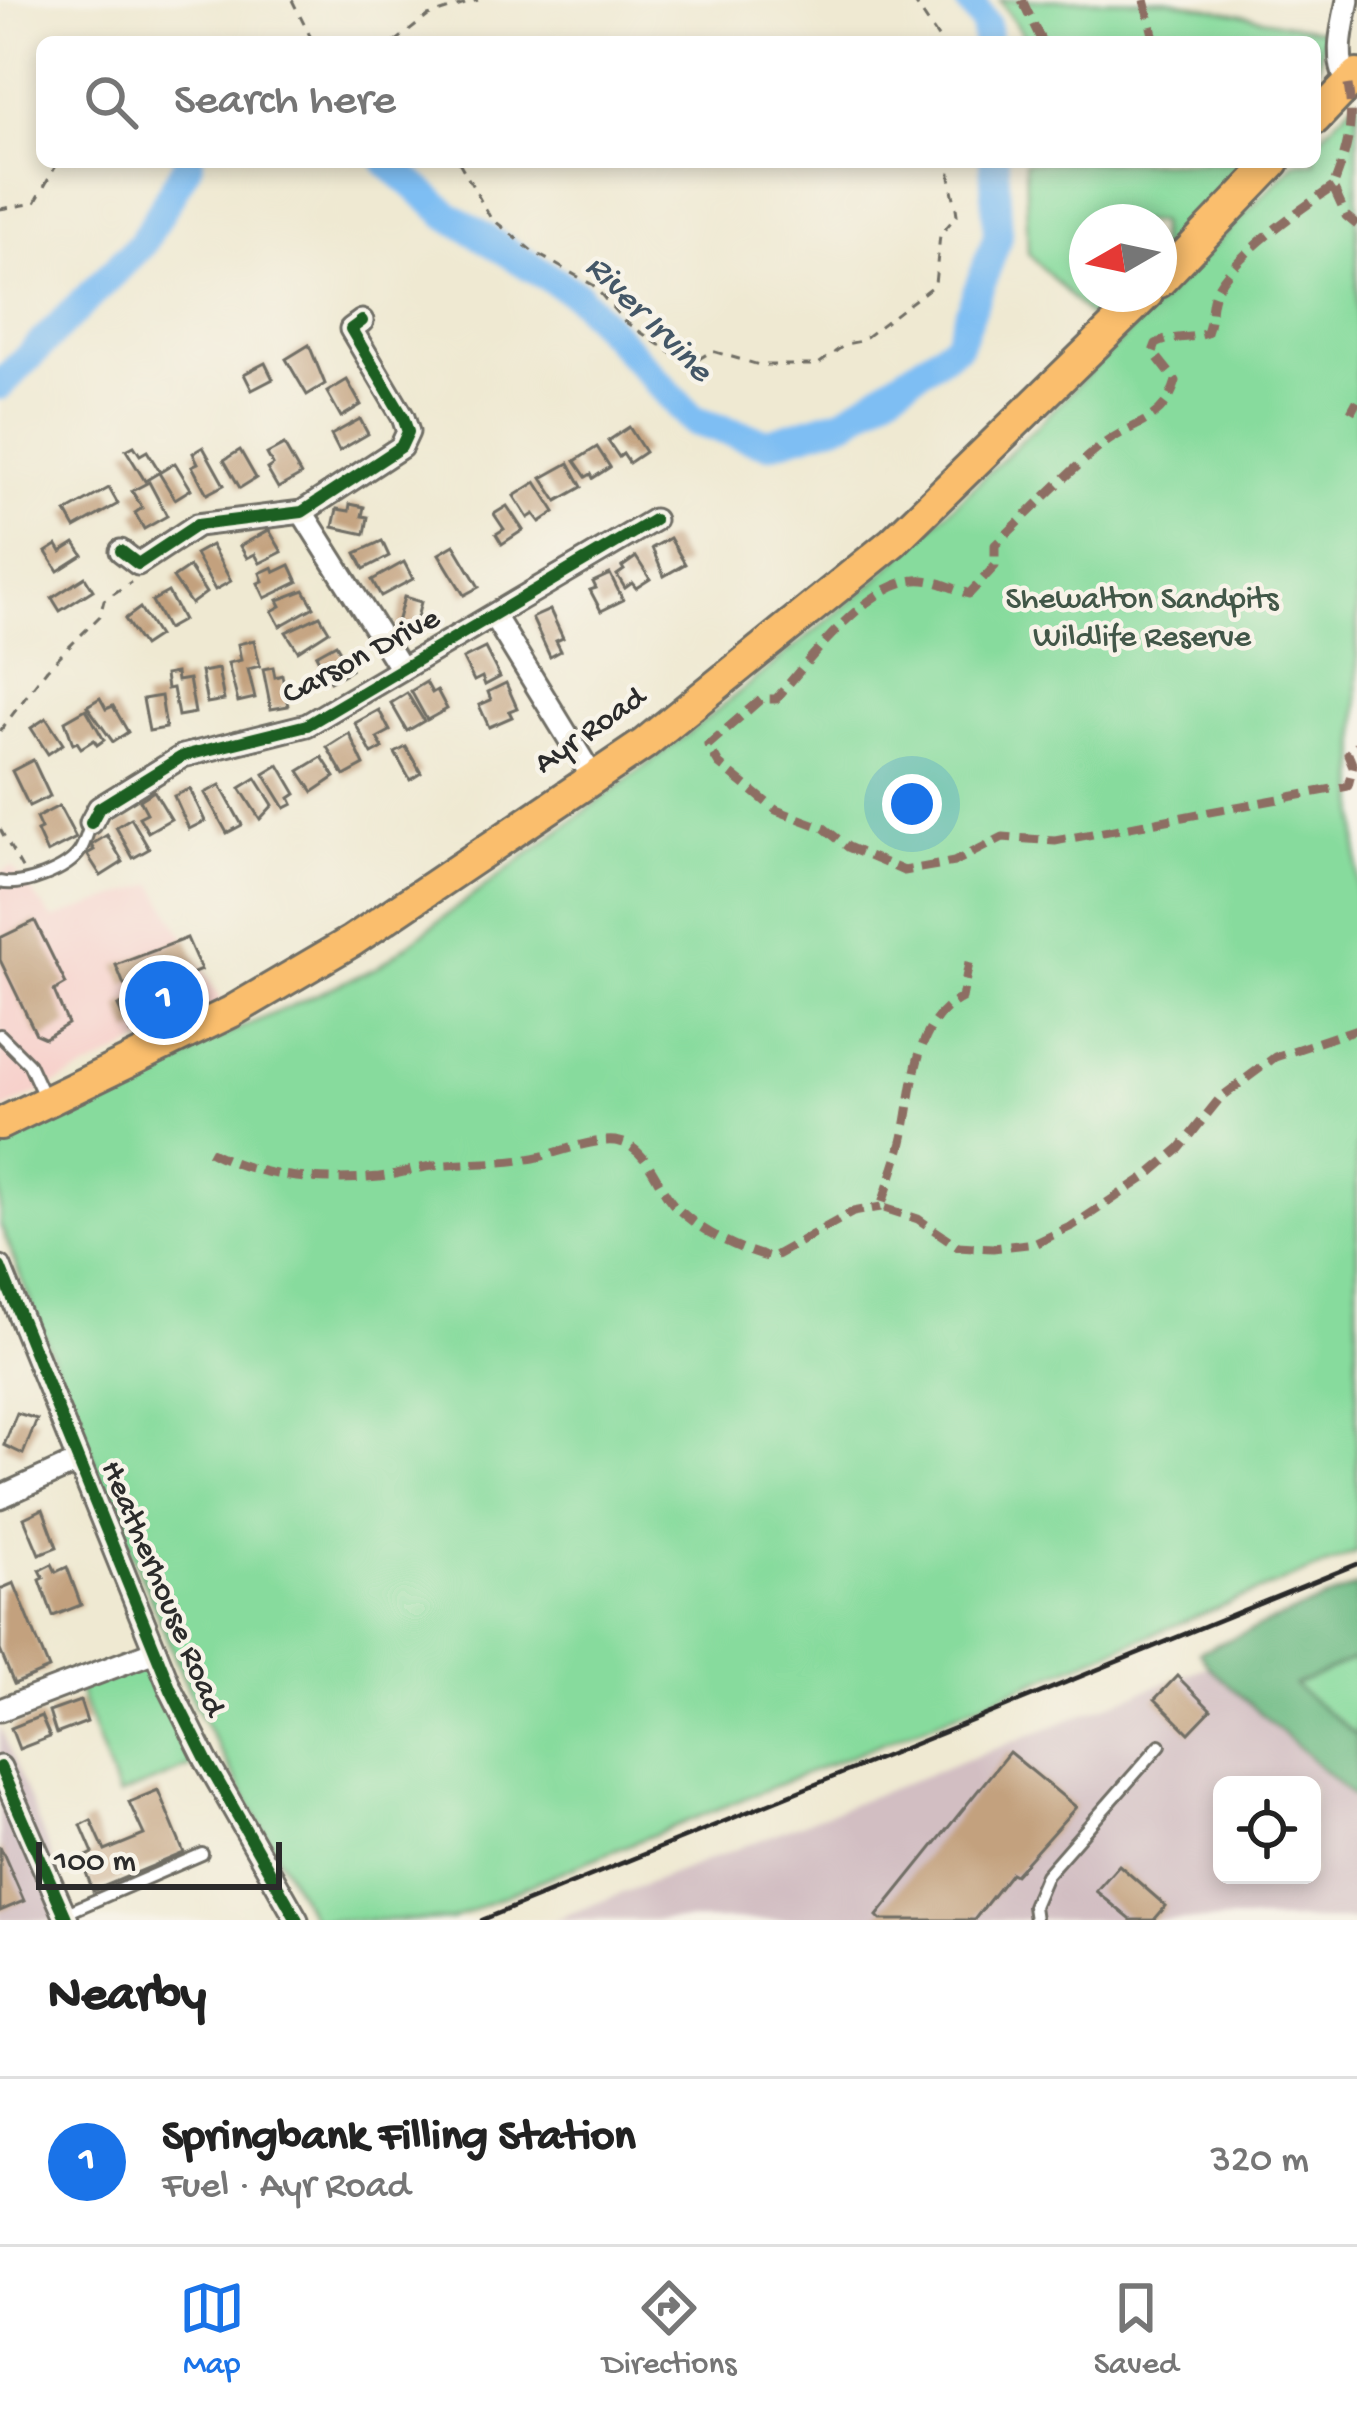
<!DOCTYPE html>
<meta charset="utf-8">
<style>
:root{--surface:#fff;--page:#f2f2f2;--text:#222;--muted:#767676;--line:#e0e0e0;--accent:#1a73e8}
body{margin:0;font-family:"Gochi Hand",sans-serif;background:var(--page);color:var(--text)}
.controls{position:absolute;right:36px;bottom:36px;display:grid;overflow:hidden;border-radius:18px;box-shadow:0 6px 18px #0003}
.controls button{width:108px;height:108px;display:grid;place-items:center;padding:0;border:0;border-bottom:3px solid var(--line);background:var(--surface);color:var(--text);font:60px sans-serif}
.compass{position:absolute;left:1069px;top:204px;width:108px;height:108px;border-radius:50%;background:var(--surface);box-shadow:0 6px 18px #0003;rotate:261deg}
.scale{position:absolute;left:36px;bottom:30px;width:246px;box-sizing:border-box;padding-left:12px;border:6px solid #2b2b2b;border-top:0;font-size:33px;line-height:42px;white-space:nowrap;color:#2b2b2b;-webkit-text-stroke:9px #f7f3e8;paint-order:stroke}
.you{position:absolute;left:912px;top:804px;width:42px;height:42px;margin:-30px;border:9px solid #fff;border-radius:50%;background:#1a73e8;box-shadow:0 0 0 18px #1a73e833}
.badge{display:grid;place-items:center;width:78px;height:78px;border-radius:50%;background:var(--accent);color:#fff;font-size:39px;font-weight:700}
.pin{position:absolute;translate:-50% -50%;border:6px solid #fff;box-shadow:0 3px 12px #0006}
.list{margin:0;padding:0;list-style:none}
h2{display:flex;justify-content:space-between;align-items:center;height:156px;margin:0;padding:0 48px;font-size:51px}
h2 small{font-size:39px;font-weight:400;color:var(--muted)}
.list li{display:grid;grid-template-columns:78px 1fr auto;gap:36px;align-items:center;box-sizing:border-box;height:168px;padding:0 48px;border-top:3px solid var(--line)}
.list b{display:block;font-size:45px;white-space:nowrap}
.list p{margin:0;font-size:39px;white-space:nowrap;color:var(--muted)}
.list em{font-size:39px;font-style:normal;color:var(--muted)}
.icon{flex:none;width:66px;height:66px;fill:none;stroke:currentColor;stroke-width:2;stroke-linecap:round;stroke-linejoin:round}
.map{position:relative;flex:none;width:1357px;height:1920px;overflow:hidden}
.search{position:absolute;background:var(--surface);box-shadow:0 6px 18px #0003;left:36px;right:36px;top:36px;height:132px;display:flex;align-items:center;gap:30px;box-sizing:border-box;padding:0 42px;border-radius:18px;color:var(--muted);font-size:45px}
.sheet{height:324px;background:var(--surface)}
nav{display:flex;justify-content:space-around;align-items:center;box-sizing:border-box;height:168px;border-top:3px solid var(--line);background:var(--surface);font-size:33px;color:var(--muted)}
nav a{display:grid;justify-items:center;gap:6px}
nav .on{color:var(--accent)}
.map>svg:first-child{display:block}
.built{fill:#f7d0cb}
.industrial{fill:#d2bec2;fill-rule:evenodd}
.green{fill:#87db9d;stroke:#598364;stroke-width:3}
.forest{fill:#6dbb84;stroke:#4c7358;stroke-width:3}
.lines{fill:none;stroke-linecap:round;stroke-linejoin:round}
.river{stroke:#7ebef3;stroke-width:30}
.building{fill:#c3a17e}
.service-casing{stroke:#706e65;stroke-width:16}
.minor-casing{stroke:#706e65;stroke-width:27}
.primary-casing{stroke:#706e65;stroke-width:36}
.path{stroke:#706e65;stroke-width:3;stroke-dasharray:9 9;stroke-linecap:butt}
.service{stroke:#fff;stroke-width:10}
.minor{stroke:#fff;stroke-width:21}
.primary{stroke:#fabe6d;stroke-width:30}
.rail{stroke:#2b2b2b;stroke-width:4.5}
.quiet{stroke:#8d6e63;stroke-width:9;stroke-dasharray:18 9;stroke-linecap:butt}
.cycleway-casing{stroke:#f7f3e8;stroke-width:20}
.cycleway{stroke:#1b5e20;stroke-width:12}
.labels{text-anchor:middle;dominant-baseline:central;stroke-width:9;stroke-linejoin:round;paint-order:stroke}
.park-label{font-size:33px;fill:#425748;stroke:#f7f3e8}
.street-label{font-size:33px;fill:#2b2b2b;stroke:#f7f3e8}
.water-label{font-size:36px;font-style:italic;fill:#445767;stroke:#f7f3e8}
</style>
<div class="map">
<svg width="1357" height="1920" viewBox="0 0 1357 1920">
<rect width="100%" height="100%" fill="#f7f3e8"/>
<filter id="ink" filterUnits="userSpaceOnUse"><feTurbulence type="fractalNoise" baseFrequency=".00833" numOctaves="2"/><feDisplacementMap in="SourceGraphic" scale="24" xChannelSelector="R" yChannelSelector="G"/><feConvolveMatrix kernelMatrix="1 2 1 2 8 2 1 2 1" color-interpolation-filters="sRGB"/></filter>
<filter id="wash" filterUnits="userSpaceOnUse"><feTurbulence type="fractalNoise" baseFrequency=".004" numOctaves="4" result="noise"/><feDisplacementMap in="SourceGraphic" scale="48" xChannelSelector="R" yChannelSelector="G"/><feGaussianBlur stdDeviation="2.7" result="paint"/><feColorMatrix in="noise" values="0 0 0 0 0 0 0 0 0 0 0 0 0 0 0 0 0 1.4 0 .05"/><feComposite in="paint" operator="in"/></filter>
<g filter="url(#wash)">
<rect width="100%" height="100%" fill="#efe9d2"/>
<!-- built -->
<polygon class="built" points="12,867 53,919 154,884 222,1003 0,1111 0,872"/>
<!-- industrial -->
<g class="industrial">
<path d="M 1208,1666 L 1357,1800 L 1357,1920 L 553,1920 ZM 1222,1785 L 1312,1785 L 1312,1875 L 1222,1875 Z"/>
<polygon points="0,1726 77,1920 0,1920"/>
</g>
<!-- green -->
<g class="green">
<polygon points="1000,0 1170,0 1326,32 1315,80 1315,42 1022,42 1022,33"/>
<polygon points="1357,99 1357,1552 536,1882 451,1920 313,1920 195,1705 78,1423 0,1224 0,1151 26,1124 378,967 689,733 871,585 1042,421 1296,162 1315,162 1315,142"/>
<polygon points="1025,162 1253,162 1159,253 1159,222 1087,222 1087,294 1116,294 1091,318 1028,253"/>
<polygon points="154,1656 203,1762 118,1796 77,1685"/>
<polygon points="1357,1658 1357,1736 1293,1685"/>
</g>
<!-- forest -->
<polygon class="forest" points="1357,1586 1357,1658 1294,1685 1357,1736 1357,1800 1208,1666 1199,1652"/>
<g class="lines">
<!-- river -->
<g class="river">
<polyline points="969,0 986,25 987,42"/>
<polyline points="387,162 448,215 577,295 694,421 768,443 845,420 958,344 998,236 994,162"/>
<polyline points="0,385 142,244 189,162"/>
</g>
</g>
<g id="blocks">
<!-- building -->
<g class="building">
<polygon points="309,345 325,384 307,395 286,359"/>
<polygon points="265,363 273,379 252,390 244,374"/>
<polygon points="347,380 361,405 341,417 327,392"/>
<polygon points="360,419 368,434 339,451 331,435"/>
<polygon points="629,427 645,452 629,463 623,454 619,457 608,441"/>
<polygon points="284,445 301,475 278,488 267,469 273,465 267,454"/>
<polygon points="134,446 140,455 147,451 160,472 145,481 126,450"/>
<polygon points="203,447 224,485 207,494 192,466 198,463 193,453"/>
<polygon points="597,447 610,467 593,478 591,474 586,477 575,461"/>
<polygon points="240,450 256,478 240,488 224,460"/>
<polygon points="175,463 191,489 175,499 159,473"/>
<polygon points="569,463 582,487 557,501 542,478"/>
<polygon points="149,482 167,516 144,529 135,513 142,508 132,491"/>
<polygon points="536,482 555,512 540,522 534,514 528,518 514,496"/>
<polygon points="109,488 118,504 75,528 66,512"/>
<polygon points="350,504 364,507 362,516 368,517 365,534 333,527 337,509 349,511"/>
<polygon points="507,506 523,530 502,544 496,534 504,529 494,514"/>
<polygon points="269,530 282,552 260,563 255,554 247,558 240,546"/>
<polygon points="670,538 685,564 664,576 652,548"/>
<polygon points="382,541 389,556 364,569 356,553"/>
<polygon points="75,543 83,555 58,571 46,552 57,545 61,552"/>
<polygon points="211,545 231,581 215,590 195,554"/>
<polygon points="454,545 479,587 464,595 439,554"/>
<polygon points="636,557 650,579 636,588 632,583 625,588 617,575 624,570 622,567"/>
<polygon points="404,562 413,579 381,596 372,580"/>
<polygon points="290,565 298,582 265,598 258,583 263,581 260,573 273,567 275,572"/>
<polygon points="189,567 206,593 191,604 173,578"/>
<polygon points="610,574 623,600 601,611 590,590 596,588 593,582"/>
<polygon points="85,577 93,590 60,611 52,598"/>
<polygon points="304,590 314,607 280,626 272,611 281,606 278,600"/>
<polygon points="168,592 183,620 167,629 152,601"/>
<polygon points="404,597 421,602 413,634 395,630"/>
<polygon points="140,608 158,636 143,646 125,619"/>
<polygon points="550,610 563,638 556,641 561,651 550,657 532,618"/>
<polygon points="320,616 329,631 298,651 286,632"/>
<polygon points="254,640 260,666 248,669 255,698 238,702 228,663 241,660 238,644"/>
<polygon points="336,644 351,670 330,682 316,655"/>
<polygon points="485,648 500,677 485,685 482,677 474,681 463,659"/>
<polygon points="273,667 275,677 282,675 288,706 271,709 263,669"/>
<polygon points="218,669 224,700 207,703 201,672"/>
<polygon points="176,673 177,681 189,679 195,713 178,716 173,688 167,689 165,675"/>
<polygon points="426,682 432,693 437,690 447,709 427,720 411,691"/>
<polygon points="506,683 517,708 509,711 512,717 489,727 479,705 491,700 488,692"/>
<polygon points="407,693 424,721 407,731 391,703"/>
<polygon points="161,696 166,728 149,731 143,699"/>
<polygon points="100,698 106,709 113,706 128,732 113,742 87,706"/>
<polygon points="86,709 104,740 97,745 94,740 81,748 77,742 73,744 65,721"/>
<polygon points="379,710 390,731 377,738 383,748 372,754 355,723"/>
<polygon points="46,718 63,744 48,754 31,728"/>
<polygon points="349,733 364,765 344,776 327,747"/>
<polygon points="406,747 421,773 410,780 395,753"/>
<polygon points="322,757 335,777 313,792 299,771"/>
<polygon points="33,760 50,796 29,806 12,771"/>
<polygon points="279,765 296,794 290,798 293,804 285,808 264,774"/>
<polygon points="256,778 273,805 260,819 240,788"/>
<polygon points="220,785 242,825 227,833 205,793"/>
<polygon points="190,789 205,821 189,829 174,796"/>
<polygon points="154,791 171,819 148,832 139,817 147,813 140,800"/>
<polygon points="59,806 76,838 47,853 37,831 41,829 36,818"/>
<polygon points="131,818 149,849 133,858 116,827"/>
<polygon points="107,835 123,862 101,876 87,854 94,850 91,845"/>
<polygon points="35,921 66,984 54,991 68,1024 45,1038 36,1034 0,960 0,938"/>
<polygon points="187,938 201,970 161,987 154,972 124,985 116,965"/>
<polygon points="156,989 168,1016 130,1033 118,1006"/>
<polygon points="17,1413 37,1419 23,1454 4,1445"/>
<polygon points="43,1509 57,1547 39,1554 24,1518"/>
<polygon points="52,1564 56,1572 67,1567 81,1605 53,1616 40,1580 44,1578 40,1570"/>
<polygon points="14,1583 49,1669 14,1684 0,1650 0,1589"/>
<polygon points="1177,1676 1211,1710 1189,1733 1155,1699"/>
<polygon points="80,1701 87,1722 56,1734 49,1712"/>
<polygon points="41,1716 50,1737 19,1749 11,1728"/>
<polygon points="1009,1752 1076,1807 1015,1875 1011,1873 974,1920 881,1920 877,1916"/>
<polygon points="158,1790 184,1853 93,1891 81,1859 93,1853 81,1825 91,1820 105,1851 144,1835 129,1802"/>
<polygon points="0,1846 24,1901 0,1911"/>
<polygon points="1119,1865 1166,1906 1154,1920 1131,1920 1096,1891"/>
</g>
</g>
</g>
<g filter="url(#ink)">
<use href="#blocks" fill-opacity="0" stroke="#706e65" stroke-width="3"/>
<g class="lines">
<defs>
<g id="service">
<path d="M 0,882 C 21,888 68,870 80,851 C 85,843 88,831 91,823"/>
<polyline points="0,1035 29,1064 45,1099"/>
<polyline points="64,1914 202,1854"/>
<polyline points="1035,1920 1033,1906 1046,1875 1160,1745"/>
</g>
<g id="minor">
<path d="M 1348,85 C 1334,57 1342,30 1348,0"/>
<polyline points="302,512 401,669"/>
<polyline points="121,551 138,564 197,525 302,512 401,447 408,432 403,417 351,329 362,321"/>
<polyline points="494,616 592,776"/>
<polyline points="91,823 99,808 183,756 307,725 654,520"/>
<polyline points="0,1267 171,1690 206,1760 297,1920"/>
<polyline points="0,1497 77,1462"/>
<polyline points="0,1710 155,1651"/>
<polyline points="0,1767 67,1920"/>
</g>
<g id="primary">
<polyline points="1315,119 1357,75"/>
<polyline points="1159,282 1274,162"/>
<polyline points="0,1124 231,1012 352,941 644,744 893,542 1147,294"/>
</g>
</defs>
<!-- service casing -->
<use href="#service" class="service-casing"/>
<!-- minor casing -->
<use href="#minor" class="minor-casing"/>
<!-- primary casing -->
<use href="#primary" class="primary-casing"/>
<!-- path -->
<g class="path">
<polyline points="292,0 313,42"/>
<polyline points="913,0 941,42"/>
<polyline points="395,42 428,16 478,0"/>
<path d="M 459,162 L 490,217 L 532,251 L 593,285 L 624,321 L 689,365 L 712,351 L 759,365 L 817,365 L 846,344 L 861,341 L 935,284 L 940,235 L 957,215 C 955,196 947,180 951,162"/>
<polyline points="0,209 35,203 58,162"/>
<polyline points="0,731 47,669 100,616 104,600 131,582"/>
<polyline points="0,829 23,870"/>
</g>
<!-- service -->
<use href="#service" class="service"/>
<!-- minor -->
<use href="#minor" class="minor"/>
<!-- primary -->
<use href="#primary" class="primary"/>
<!-- rail -->
<polyline class="rail" points="482,1920 1357,1564"/>
<!-- quiet -->
<g class="quiet">
<polyline points="1022,0 1042,42"/>
<polyline points="1144,0 1155,42"/>
<polyline points="1315,62 1320,62"/>
<path d="M 1348,85 C 1355,123 1347,151 1333,187 L 1346,216 L 1357,225"/>
<path d="M 1333,187 C 1302,208 1226,260 1214,296 C 1210,308 1212,320 1207,333 C 1189,340 1173,335 1156,344 L 1153,352 L 1176,381 C 1163,425 1130,422 1100,447 C 1063,477 1030,512 995,545 L 995,566 L 969,594 C 952,588 932,578 915,580 C 866,584 807,663 776,699 L 761,699 L 708,745 L 719,764 L 776,810 L 824,828 L 848,847 L 904,871 L 954,862 L 1003,837 L 1055,841 L 1348,786 L 1353,766 L 1348,754 L 1357,744"/>
<polyline points="1351,412 1357,401"/>
<path d="M 969,963 L 962,998 C 911,1024 914,1093 902,1142 C 896,1164 888,1185 881,1207 L 918,1219 L 958,1246 L 993,1248 L 1036,1243 L 1072,1226 L 1147,1176 L 1180,1148 L 1220,1098 L 1275,1057 L 1357,1029"/>
<path d="M 209,1151 C 261,1179 321,1182 379,1177 C 397,1175 415,1168 433,1166 C 466,1163 501,1164 534,1158 C 559,1153 589,1139 615,1141 C 648,1145 656,1186 675,1206 C 699,1231 739,1250 771,1258 L 853,1212 L 881,1207"/>
</g>
<defs>
<g id="cycleway">
<polyline points="121,551 138,564 197,525 302,512 401,447 408,432 403,417 351,329 362,321"/>
<polyline points="91,823 99,808 183,756 307,725 654,520"/>
<polyline points="0,1267 171,1690 206,1760 297,1920"/>
<polyline points="0,1767 67,1920"/>
</g>
</defs>
<!-- cycleway casing -->
<use href="#cycleway" class="cycleway-casing"/>
<!-- cycleway -->
<use href="#cycleway" class="cycleway"/>
</g>
</g>
<g class="labels">
<!-- park labels -->
<g class="park-label">
<text x="1142" y="601">Shewalton Sandpits<tspan x="1142" dy="38">Wildlife Reserve</tspan></text>
</g>
<!-- street labels -->
<g class="street-label">
<text transform="translate(362 658) rotate(-28)">Carson Drive</text>
<text transform="translate(591 732) rotate(-35)">Ayr Road</text>
<text transform="translate(161 1589) rotate(67)">Heatherhouse Road</text>
</g>
<!-- water labels -->
<g class="water-label">
<text transform="translate(647 320) rotate(45)">River Irvine</text>
</g>
</g>
</svg>
<div class="controls">
<button><svg class="icon" aria-label="locate" viewBox="0 0 24 24"><circle cx="12" cy="12" r="6"/><path d="M12 2v4M12 18v4M2 12h4M18 12h4"/></svg></button>
</div>
<svg class="compass" viewBox="-18 -18 36 36"><path d="M0-13l5 13h-10z" fill="#e53935"/><path d="M0 13l5-13h-10z" fill="#767676"/></svg>
<div class="scale">100 m</div>
<div class="you"></div>
<div class="pin badge" style="left:164px;top:1000px">1</div>
<div class="search"><svg class="icon" aria-label="search" viewBox="0 0 24 24"><circle cx="10" cy="10" r="6"/><path d="M15 15l6 6"/></svg>Search here</div>
</div>
<section class="sheet">
<h2>Nearby<small></small></h2>
<ul class="list">
<li><span class="badge">1</span><div><b>Springbank Filling Station</b><p>Fuel · Ayr Road</p></div><em>320 m</em></li>
</ul>
</section>
<nav>
<a class="on"><svg class="icon" aria-label="map" viewBox="0 0 24 24"><path d="M3 6l6-2 6 2 6-2v14l-6 2-6-2-6 2zM9 4v14M15 6v14"/></svg>Map</a>
<a><svg class="icon" aria-label="directions" viewBox="0 0 24 24"><path d="M12 3l9 9-9 9-9-9zM9 14v-3h6M13 9l2 2-2 2"/></svg>Directions</a>
<a><svg class="icon" aria-label="saved" viewBox="0 0 24 24"><path d="M7 4h10v16l-5-4-5 4z"/></svg>Saved</a>
</nav>
